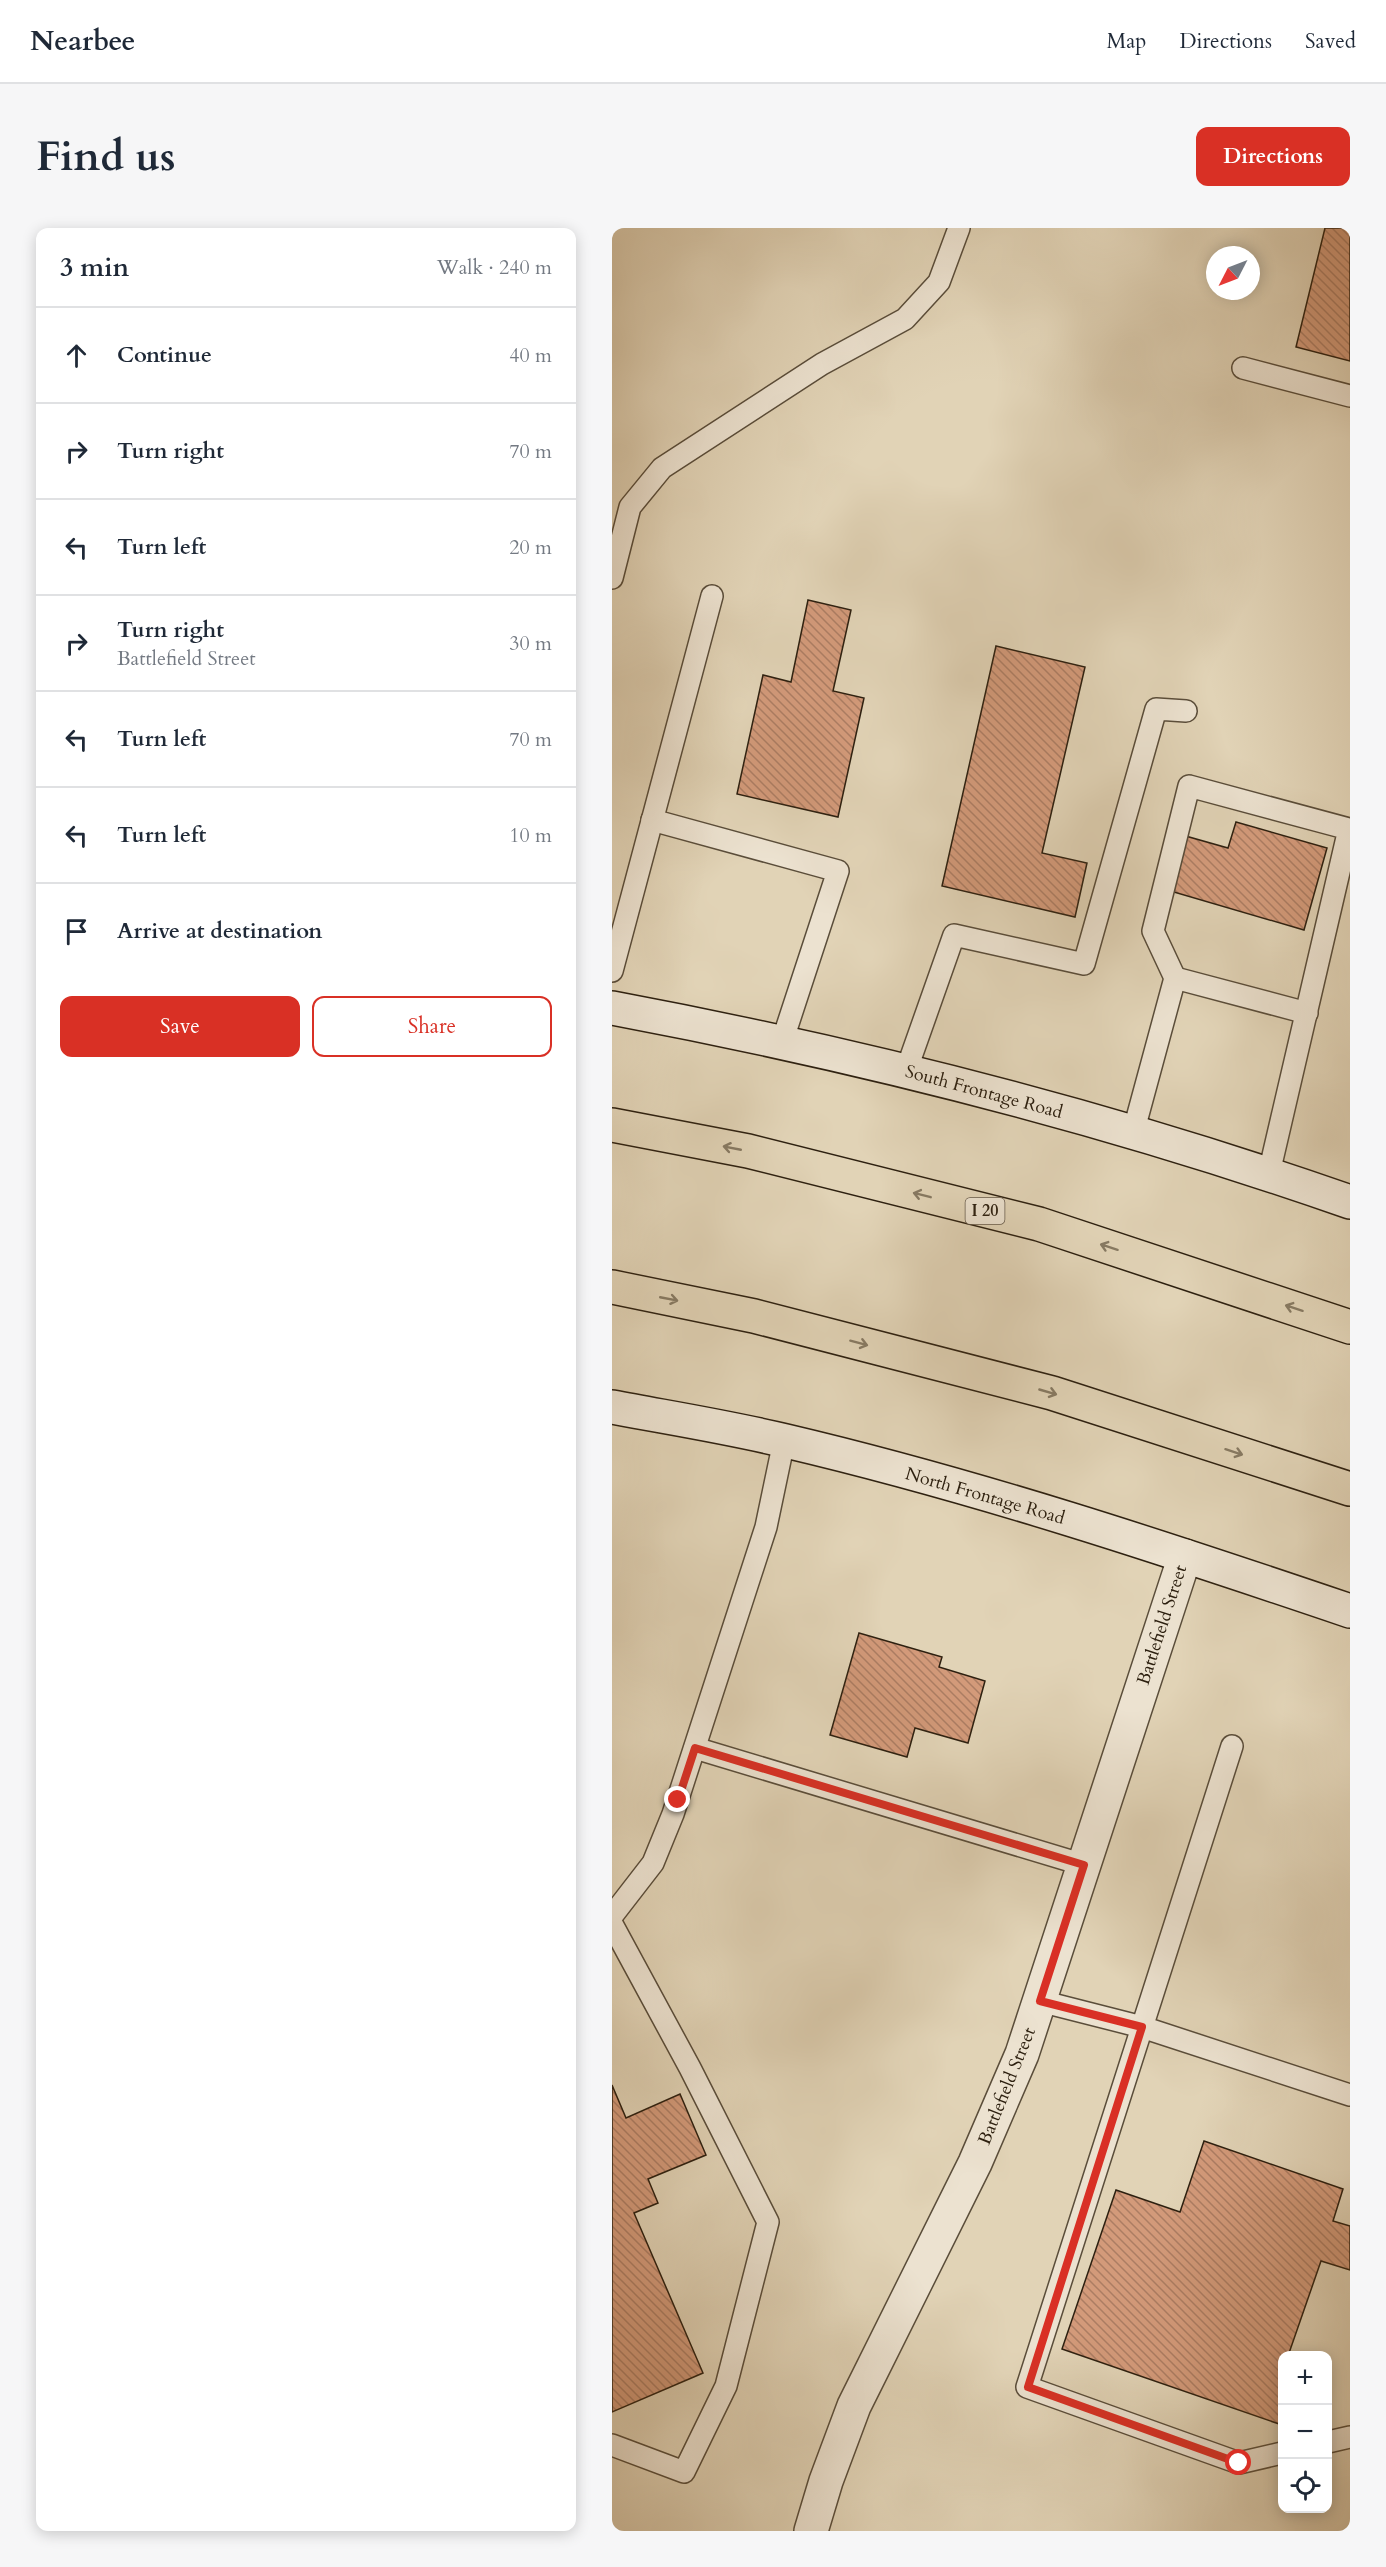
<!DOCTYPE html>
<meta charset="utf-8">
<style>
:root{--surface:#fff;--page:#f6f6f7;--text:#1f2937;--muted:#747a83;--line:#e0e1e3;--accent:#d93025}
body{margin:0;font-family:Cardo,serif;background:var(--page);color:var(--text)}
.controls{position:absolute;right:18px;bottom:18px;display:grid;overflow:hidden;border-radius:12px;box-shadow:0 3px 15px #0003}
.controls button{width:54px;height:54px;display:grid;place-items:center;padding:0;border:0;border-bottom:2px solid var(--line);background:var(--surface);color:var(--text);font:30px sans-serif}
.compass{position:absolute;left:594px;top:18px;width:54px;height:54px;border-radius:50%;background:var(--surface);box-shadow:0 3px 15px #0003;rotate:228deg}
.stop{position:absolute;width:18px;height:18px;margin:-14px;border:4px solid #d93025;border-radius:50%;background:#fff}
.stop.end{background:#d93025;border-color:#fff;box-shadow:0 2px 6px #0008}
.list{margin:0;padding:0;list-style:none}
h2{display:flex;justify-content:space-between;align-items:center;height:78px;margin:0;padding:0 24px;font-size:26px}
h2 small{font-size:20px;font-weight:400;color:var(--muted)}
.list li{display:grid;grid-template-columns:39px 1fr auto;gap:18px;align-items:center;box-sizing:border-box;height:96px;padding:0 24px;border-top:2px solid var(--line)}
.list b{display:block;font-size:22px;white-space:nowrap}
.list p{margin:0;font-size:20px;white-space:nowrap;color:var(--muted)}
.list em{font-size:20px;font-style:normal;color:var(--muted)}
.actions{display:flex;gap:12px;padding:18px 24px}
.actions a{flex:1;padding:14px 0;border:2px solid var(--accent);border-radius:12px;text-align:center;font-size:21px;color:var(--accent)}
.actions .main{background:var(--accent);color:#fff}
.icon{flex:none;width:33px;height:33px;fill:none;stroke:currentColor;stroke-width:2;stroke-linecap:round;stroke-linejoin:round}
.map{position:relative;flex:none;width:738px;height:2303px;overflow:hidden;border-radius:12px}
header{display:flex;align-items:center;gap:36px;box-sizing:border-box;height:84px;padding:0 30px;background:var(--surface);border-bottom:2px solid var(--line)}
header strong{font-size:28px}
nav{display:flex;gap:33px;margin-inline-start:auto;font-size:21px}
.intro{display:flex;align-items:center;justify-content:space-between;box-sizing:border-box;height:144px;padding:0 36px}
h1{margin:0;font-size:42px}
.button{padding:15px 27px;border-radius:12px;background:var(--accent);color:#fff;font-size:21px;font-weight:700}
main{display:flex;gap:36px;padding:0 36px}
aside{flex:1;background:var(--surface);border-radius:12px;box-shadow:0 3px 15px #0003}
.map>svg:first-child{display:block}
.building{fill:url(#building-back-hatch);stroke:#2d2010;stroke-width:1.5}
.lines{fill:none;stroke-linecap:round;stroke-linejoin:round}
.lane-casing{stroke:#5a4d3a;stroke-width:24}
.street-casing{stroke:#5a4d3a;stroke-width:36}
.secondary-casing{stroke:#2d2010;stroke-width:36}
.highway-casing{stroke:#2d2010;stroke-width:36}
.lane{stroke:#ece2d0;stroke-width:21}
.street{stroke:#ece2d0;stroke-width:33}
.secondary{stroke:#ece2d0;stroke-width:33}
.highway{stroke:#e1d3b6;stroke-width:33}
.oneway{stroke:#877a63}
.route{stroke:#d93025;stroke-width:8}
.labels{text-anchor:middle;dominant-baseline:central;stroke-width:4.5;stroke-linejoin:round;paint-order:stroke}
.shield{fill:#ece2d0;stroke:#665a4a;stroke-width:1.5}
.shield-label{font-size:16px;font-weight:bold;fill:#2d2010}
.street-label{font-size:18px;fill:#2d2010;stroke:#ece2d0}
</style>
<header>
<strong>Nearbee</strong>
<nav><a>Map</a><a>Directions</a><a>Saved</a></nav>
</header>
<div class="intro"><h1>Find us</h1><a class="button">Directions</a></div>
<main>
<aside>
<h2>3 min<small>Walk · 240 m</small></h2>
<ul class="list">
<li><svg class="icon" aria-label="ahead" viewBox="0 0 24 24"><path d="M12 20V5M6 11l6-6 6 6"/></svg><div><b>Continue</b></div><em>40 m</em></li>
<li><svg class="icon" aria-label="right" viewBox="0 0 24 24"><path d="M7 20v-9h11M14 6l5 5-5 5"/></svg><div><b>Turn right</b></div><em>70 m</em></li>
<li><svg class="icon" aria-label="left" viewBox="0 0 24 24"><path d="M17 20v-9H6M10 6l-5 5 5 5"/></svg><div><b>Turn left</b></div><em>20 m</em></li>
<li><svg class="icon" aria-label="right" viewBox="0 0 24 24"><path d="M7 20v-9h11M14 6l5 5-5 5"/></svg><div><b>Turn right</b><p>Battlefield Street</p></div><em>30 m</em></li>
<li><svg class="icon" aria-label="left" viewBox="0 0 24 24"><path d="M17 20v-9H6M10 6l-5 5 5 5"/></svg><div><b>Turn left</b></div><em>70 m</em></li>
<li><svg class="icon" aria-label="left" viewBox="0 0 24 24"><path d="M17 20v-9H6M10 6l-5 5 5 5"/></svg><div><b>Turn left</b></div><em>10 m</em></li>
<li><svg class="icon" aria-label="arrive" viewBox="0 0 24 24"><path d="M6 21V4h12l-3 4 3 4H6"/></svg><div><b>Arrive at destination</b></div></li>
</ul>
<div class="actions"><a class="main">Save</a><a>Share</a></div>
</aside>
<div class="map">
<svg width="738" height="2303" viewBox="0 0 738 2303">
<defs>
<pattern id="building-back-hatch" width="6" height="6" patternUnits="userSpaceOnUse" patternTransform="scale(1.5)"><rect width="6" height="6" fill="#d39a7a"/><path d="M-1 5l2 2M0 0l6 6M5-1l2 2" fill="none" stroke="#ac7d63"/></pattern>
</defs>
<rect width="100%" height="100%" fill="#e1d3b6"/>
<filter id="stains"><feTurbulence type="fractalNoise" baseFrequency=".00333" numOctaves="4"/><feColorMatrix values="0 0 0 0 .2 0 0 0 0 .09 0 0 0 0 .02 0 0 0 .5 -.17"/></filter>
<radialGradient id="worn" r=".72"><stop offset=".6" stop-color="#630" stop-opacity="0"/><stop offset="1" stop-color="#630" stop-opacity=".3"/></radialGradient>
<!-- building -->
<g class="building">
<polygon points="713,0 738,0 738,133 684,119"/>
<polygon points="196,372 239,382 221,463 252,470 226,589 125,566 151,447 179,454"/>
<polygon points="384,418 473,439 430,625 475,635 463,689 330,658"/>
<polygon points="624,594 715,620 692,702 555,662 570,607 616,620"/>
<polygon points="247,1405 330,1429 327,1439 373,1453 356,1515 303,1500 295,1529 218,1507"/>
<polygon points="0,1857 14,1890 68,1866 94,1927 36,1951 46,1975 22,1985 91,2145 0,2184"/>
<polygon points="592,1913 731,1961 721,1993 738,1998 738,2042 709,2033 676,2128 670,2128 670,2197 450,2121 504,1962 568,1984"/>
</g>
<g class="lines">
<defs>
<g id="lane">
<polyline points="631,140 738,168"/>
<polyline points="0,350 18,279 50,240 210,136 293,91 327,54 347,0"/>
<polyline points="40,592 226,643 170,814"/>
<polyline points="0,743 100,368"/>
<polyline points="563,750 695,785"/>
<polyline points="294,843 342,707 472,736 544,481 574,483"/>
<polyline points="521,905 563,750 541,703 577,558 737,601 657,945"/>
<polyline points="620,1518 415,2159 627,2235 670,2225"/>
<polyline points="83,1520 472,1637"/>
<polyline points="0,1688 41,1635 61,1586 154,1299 172,1213"/>
<polyline points="0,1696 78,1840 156,1994 114,2158 72,2244 0,2217"/>
<polyline points="428,1773 530,1799 738,1867"/>
<polyline points="716,2214 738,2209"/>
</g>
<polyline id="street" points="199,2303 214,2253 242,2178 363,1935 410,1826 573,1328"/>
<g id="secondary">
<path d="M 0,780 C 250,827 498,890 738,974"/>
<path d="M 0,1179 C 58,1190 116,1199 174,1213 C 365,1258 552,1320 738,1383"/>
</g>
<g id="highway">
<polyline points="0,897 136,923 427,996 738,1099"/>
<polyline points="0,1059 142,1088 440,1165 738,1261"/>
</g>
</defs>
<!-- lane casing -->
<use href="#lane" class="lane-casing"/>
<!-- street casing -->
<use href="#street" class="street-casing"/>
<!-- secondary casing -->
<use href="#secondary" class="secondary-casing"/>
<!-- highway casing -->
<use href="#highway" class="highway-casing"/>
<!-- lane -->
<use href="#lane" class="lane"/>
<!-- street -->
<use href="#street" class="street"/>
<!-- secondary -->
<use href="#secondary" class="secondary"/>
<!-- highway -->
<use href="#highway" class="highway"/>
</g>
<!-- one-way arrows -->
<defs><path id="oneway-shaft" d="M-6 0H5M1.5-3L5.5 0L1.5 3" fill="none" stroke-width="1.6" stroke-linecap="round" stroke-linejoin="round" transform="scale(1.5)"/></defs>
<g class="oneway">
<use href="#oneway-shaft" transform="translate(120 920) rotate(-169)"/>
<use href="#oneway-shaft" transform="translate(310 967) rotate(-166)"/>
<use href="#oneway-shaft" transform="translate(497 1019) rotate(-162)"/>
<use href="#oneway-shaft" transform="translate(57 1071) rotate(11)"/>
<use href="#oneway-shaft" transform="translate(682 1080) rotate(-162)"/>
<use href="#oneway-shaft" transform="translate(247 1115) rotate(15)"/>
<use href="#oneway-shaft" transform="translate(436 1164) rotate(16)"/>
<use href="#oneway-shaft" transform="translate(622 1224) rotate(18)"/>
</g>
<g class="lines">
<!-- route -->
<polyline class="route" points="66,1572 83,1520 472,1637 428,1773 530,1799 416,2159 627,2235"/>
</g>
<g class="labels">
<!-- shield labels -->
<rect class="shield" x="353.5" y="970" width="39" height="26" rx="4.5"/>
<g class="shield-label">
<text x="373" y="983">I 20</text>
</g>
<!-- street labels -->
<g class="street-label">
<text transform="translate(372 864) rotate(15)">South Frontage Road</text>
<text transform="translate(373 1268) rotate(16)">North Frontage Road</text>
<text transform="translate(550 1397) rotate(-72)">Battlefield Street</text>
<text transform="translate(395 1858) rotate(-68)">Battlefield Street</text>
</g>
</g>
<rect width="100%" height="100%" filter="url(#stains)"/>
<rect width="100%" height="100%" fill="url(#worn)"/>
</svg>
<div class="controls">
<button>+</button>
<button>−</button>
<button><svg class="icon" aria-label="locate" viewBox="0 0 24 24"><circle cx="12" cy="12" r="6"/><path d="M12 2v4M12 18v4M2 12h4M18 12h4"/></svg></button>
</div>
<svg class="compass" viewBox="-18 -18 36 36"><path d="M0-13l5 13h-10z" fill="#e53935"/><path d="M0 13l5-13h-10z" fill="#747a83"/></svg>
<div class="stop" style="left:627px;top:2235px"></div>
<div class="stop end" style="left:66px;top:1572px"></div>
</div>
</main>
